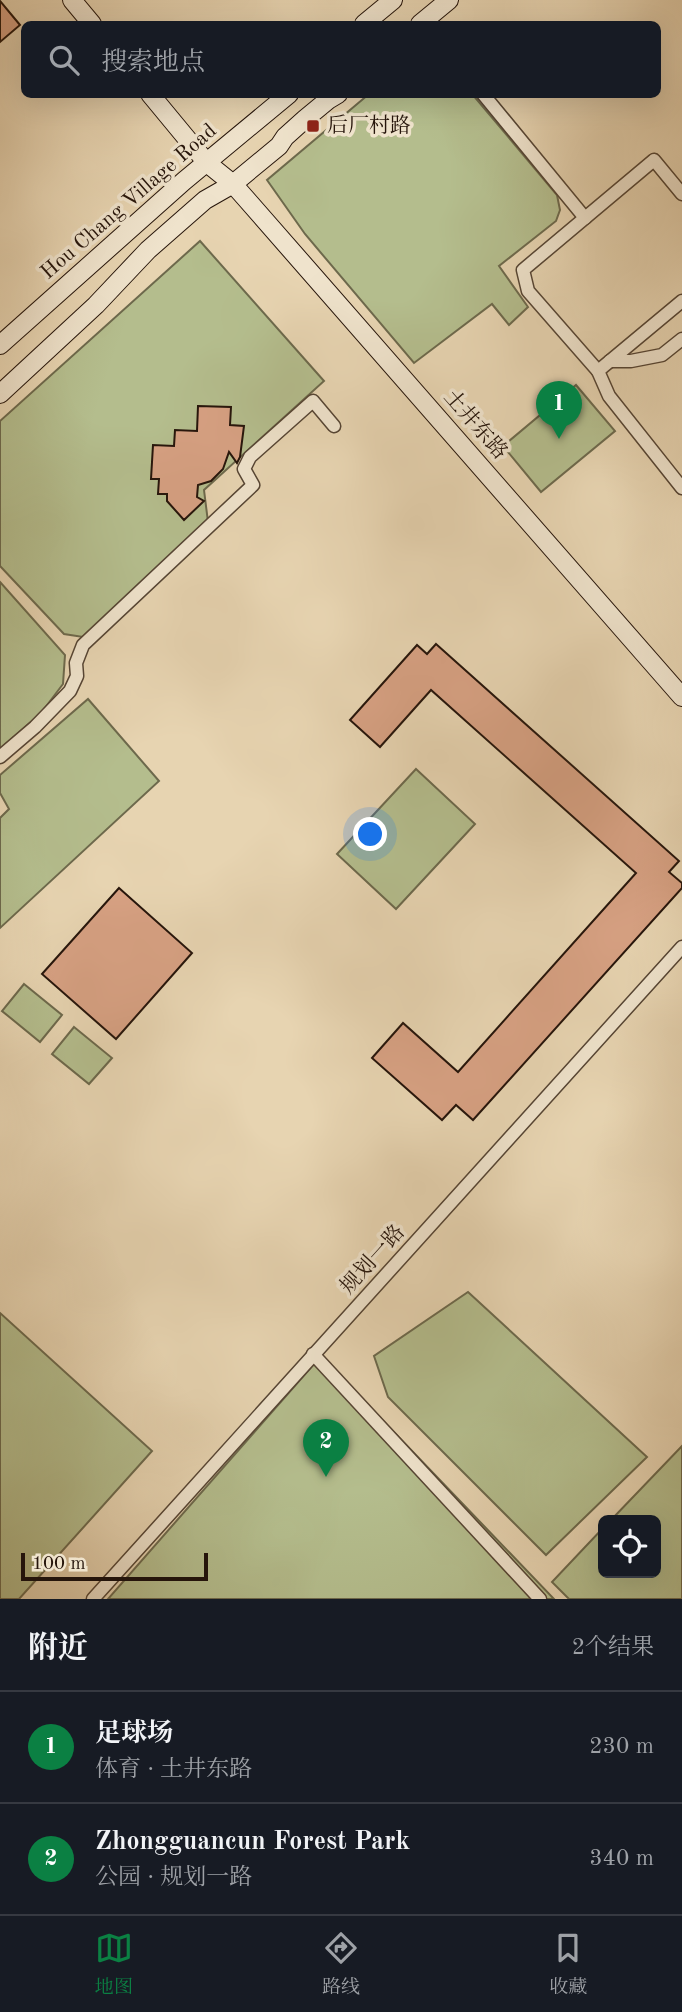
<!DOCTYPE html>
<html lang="zh">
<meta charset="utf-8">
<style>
:root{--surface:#171b24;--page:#242831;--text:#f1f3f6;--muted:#9ea1a6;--line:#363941;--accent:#0b8043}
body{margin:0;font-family:"Old Standard TT","Noto Serif SC",serif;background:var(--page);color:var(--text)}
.controls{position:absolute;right:21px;bottom:21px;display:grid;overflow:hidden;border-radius:10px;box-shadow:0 7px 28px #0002}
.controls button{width:63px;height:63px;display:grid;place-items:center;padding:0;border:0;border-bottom:2px solid var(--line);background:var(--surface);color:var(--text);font:35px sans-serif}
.scale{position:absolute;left:21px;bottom:18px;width:187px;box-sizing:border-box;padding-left:7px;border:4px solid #26150b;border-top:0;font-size:19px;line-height:24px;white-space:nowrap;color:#26150b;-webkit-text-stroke:5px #efe3cc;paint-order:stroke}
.you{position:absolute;left:371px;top:835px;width:24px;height:24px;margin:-18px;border:5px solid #fff;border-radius:50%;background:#1a73e8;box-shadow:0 0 0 10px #1a73e833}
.badge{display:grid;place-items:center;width:46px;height:46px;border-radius:50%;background:var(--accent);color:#fff;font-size:23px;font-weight:700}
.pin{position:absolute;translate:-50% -58px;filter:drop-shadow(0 2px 4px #0008)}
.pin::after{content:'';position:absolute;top:37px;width:24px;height:21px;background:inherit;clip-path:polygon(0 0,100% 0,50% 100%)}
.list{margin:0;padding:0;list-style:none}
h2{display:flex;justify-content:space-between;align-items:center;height:91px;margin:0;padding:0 28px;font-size:30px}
h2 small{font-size:23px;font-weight:400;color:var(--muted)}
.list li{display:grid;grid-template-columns:46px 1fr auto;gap:21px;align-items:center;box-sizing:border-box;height:112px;padding:0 28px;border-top:2px solid var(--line)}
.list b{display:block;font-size:26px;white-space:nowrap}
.list p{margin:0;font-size:23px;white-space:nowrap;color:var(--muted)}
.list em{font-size:23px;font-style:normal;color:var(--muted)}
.icon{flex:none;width:38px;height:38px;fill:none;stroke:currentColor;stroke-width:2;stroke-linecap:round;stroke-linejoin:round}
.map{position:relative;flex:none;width:682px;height:1599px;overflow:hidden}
.search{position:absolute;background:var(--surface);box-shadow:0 7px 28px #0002;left:21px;right:21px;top:21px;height:77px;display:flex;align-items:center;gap:18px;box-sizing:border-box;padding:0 24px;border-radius:10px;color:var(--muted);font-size:26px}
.sheet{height:315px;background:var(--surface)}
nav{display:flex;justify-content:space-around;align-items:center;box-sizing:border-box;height:98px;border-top:2px solid var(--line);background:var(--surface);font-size:19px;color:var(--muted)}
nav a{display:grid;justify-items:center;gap:4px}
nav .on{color:var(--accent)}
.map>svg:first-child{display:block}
.green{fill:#b4bd8d;stroke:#6d694c;stroke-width:2}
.building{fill:#d7a183;stroke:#26150b;stroke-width:2}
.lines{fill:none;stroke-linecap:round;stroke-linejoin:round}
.street-casing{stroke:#564534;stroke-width:15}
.secondary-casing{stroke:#26150b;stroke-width:20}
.street{stroke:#efe3cc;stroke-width:12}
.secondary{stroke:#efe3cc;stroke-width:18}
.poi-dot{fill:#8f2418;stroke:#efe3cc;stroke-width:2.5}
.labels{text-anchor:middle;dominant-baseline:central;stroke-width:7;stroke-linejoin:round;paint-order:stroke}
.poi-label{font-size:21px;fill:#26150b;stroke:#efe3cc;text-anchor:start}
.street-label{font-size:21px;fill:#26150b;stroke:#efe3cc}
</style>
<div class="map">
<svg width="682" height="1599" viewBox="0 0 682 1599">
<rect width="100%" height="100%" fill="#e7d4b1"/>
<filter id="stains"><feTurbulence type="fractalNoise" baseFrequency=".00286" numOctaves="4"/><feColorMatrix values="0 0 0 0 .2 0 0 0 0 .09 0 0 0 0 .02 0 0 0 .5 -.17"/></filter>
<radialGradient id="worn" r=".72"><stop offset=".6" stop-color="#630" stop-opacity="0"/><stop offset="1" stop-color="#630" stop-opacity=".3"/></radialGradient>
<!-- green -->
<g class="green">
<polygon points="369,94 473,95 557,195 560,210 556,221 499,266 528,307 509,325 492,304 414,363 305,234 267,180"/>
<polygon points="200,241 324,381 204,490 208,522 83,637 64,634 0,566 0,421"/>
<polygon points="576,385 615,431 541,492 503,446"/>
<polygon points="0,582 65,655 63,684 41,713 0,749"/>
<polygon points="88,699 159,781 0,928 0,818 9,809 0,793 0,775"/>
<polygon points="416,769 475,824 396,909 337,854"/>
<polygon points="24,984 62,1015 40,1042 2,1011"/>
<polygon points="74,1027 112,1058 89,1084 52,1054"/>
<polygon points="468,1292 647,1457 546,1555 388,1397 374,1356"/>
<polygon points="0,1313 152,1451 19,1599 0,1599"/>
<polygon points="321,1356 554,1599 108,1599"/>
<polygon points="682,1446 682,1599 569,1599 552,1582 603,1528 603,1573 656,1573 656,1520 611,1520"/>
</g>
<!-- building -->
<g class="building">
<polygon points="0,1 20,25 0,42"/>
<polygon points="198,406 231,407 230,425 244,426 240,457 237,463 229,452 223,469 211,481 198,485 197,497 204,501 184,520 167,501 167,494 158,494 159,479 151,479 153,445 174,446 175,430 197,431"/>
<polygon points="436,644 679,861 669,872 682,883 682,888 473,1120 456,1105 442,1120 372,1058 403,1023 458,1072 636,873 431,690 380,747 350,720 417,645 427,654"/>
<polygon points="119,888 192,953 116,1039 42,974"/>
</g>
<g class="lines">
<defs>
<g id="street">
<polyline points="483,94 585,218"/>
<polyline points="682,194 654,160 523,270 528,291 598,371 682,301"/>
<polyline points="610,361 631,361 662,355 682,339"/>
<polyline points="598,371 609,396 682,488"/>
<polyline points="0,757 35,727 70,691 77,676 76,663 83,645 253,485 244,469 250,457 313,401 334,426"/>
<polyline points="313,1354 540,1599"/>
<polyline points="93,1599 682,947"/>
</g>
<g id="secondary">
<polyline points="72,0 92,24"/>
<polyline points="364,24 393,0"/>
<polyline points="420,24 449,0"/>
<polyline points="150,94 207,163 233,184 248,201 682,697"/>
<polyline points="0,345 184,181 289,94"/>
<polyline points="0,394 96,305 148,250 205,200 233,184 279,146 285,137 305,119 328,100 338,94"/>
</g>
</defs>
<!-- street casing -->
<use href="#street" class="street-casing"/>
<!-- secondary casing -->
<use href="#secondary" class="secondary-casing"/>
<!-- street -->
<use href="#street" class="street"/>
<!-- secondary -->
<use href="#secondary" class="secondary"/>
</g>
<!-- markers -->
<rect class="poi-dot" x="306" y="119" width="14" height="14" rx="3.5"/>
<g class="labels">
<!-- poi labels -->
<g class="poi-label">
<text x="327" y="126">后厂村路</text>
</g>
<!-- street labels -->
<g class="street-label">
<text transform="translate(129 202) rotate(-41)">Hou Chang Village Road</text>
<text transform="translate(475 425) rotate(49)">土井东路</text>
<text transform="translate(373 1260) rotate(-48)">规划一路</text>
</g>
</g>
<rect width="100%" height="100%" filter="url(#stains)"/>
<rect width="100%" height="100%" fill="url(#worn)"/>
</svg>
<div class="controls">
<button><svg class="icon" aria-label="locate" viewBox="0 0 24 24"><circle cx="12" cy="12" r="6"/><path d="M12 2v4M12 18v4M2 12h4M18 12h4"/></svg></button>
</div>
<div class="scale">100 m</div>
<div class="you"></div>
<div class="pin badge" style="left:559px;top:439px">1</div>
<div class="pin badge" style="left:326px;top:1477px">2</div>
<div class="search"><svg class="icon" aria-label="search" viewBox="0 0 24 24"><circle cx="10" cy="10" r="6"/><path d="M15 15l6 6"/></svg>搜索地点</div>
</div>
<section class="sheet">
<h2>附近<small>2个结果</small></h2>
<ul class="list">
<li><span class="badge">1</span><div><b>足球场</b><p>体育 · 土井东路</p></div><em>230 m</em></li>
<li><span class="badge">2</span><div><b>Zhongguancun Forest Park</b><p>公园 · 规划一路</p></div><em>340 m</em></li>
</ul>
</section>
<nav>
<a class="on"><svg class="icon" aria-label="map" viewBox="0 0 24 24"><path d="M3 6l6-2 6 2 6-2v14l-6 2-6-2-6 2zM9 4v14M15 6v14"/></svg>地图</a>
<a><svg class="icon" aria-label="directions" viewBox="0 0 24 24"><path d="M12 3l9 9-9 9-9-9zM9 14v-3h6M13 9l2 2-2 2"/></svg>路线</a>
<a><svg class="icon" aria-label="saved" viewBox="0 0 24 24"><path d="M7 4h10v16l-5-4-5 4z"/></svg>收藏</a>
</nav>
